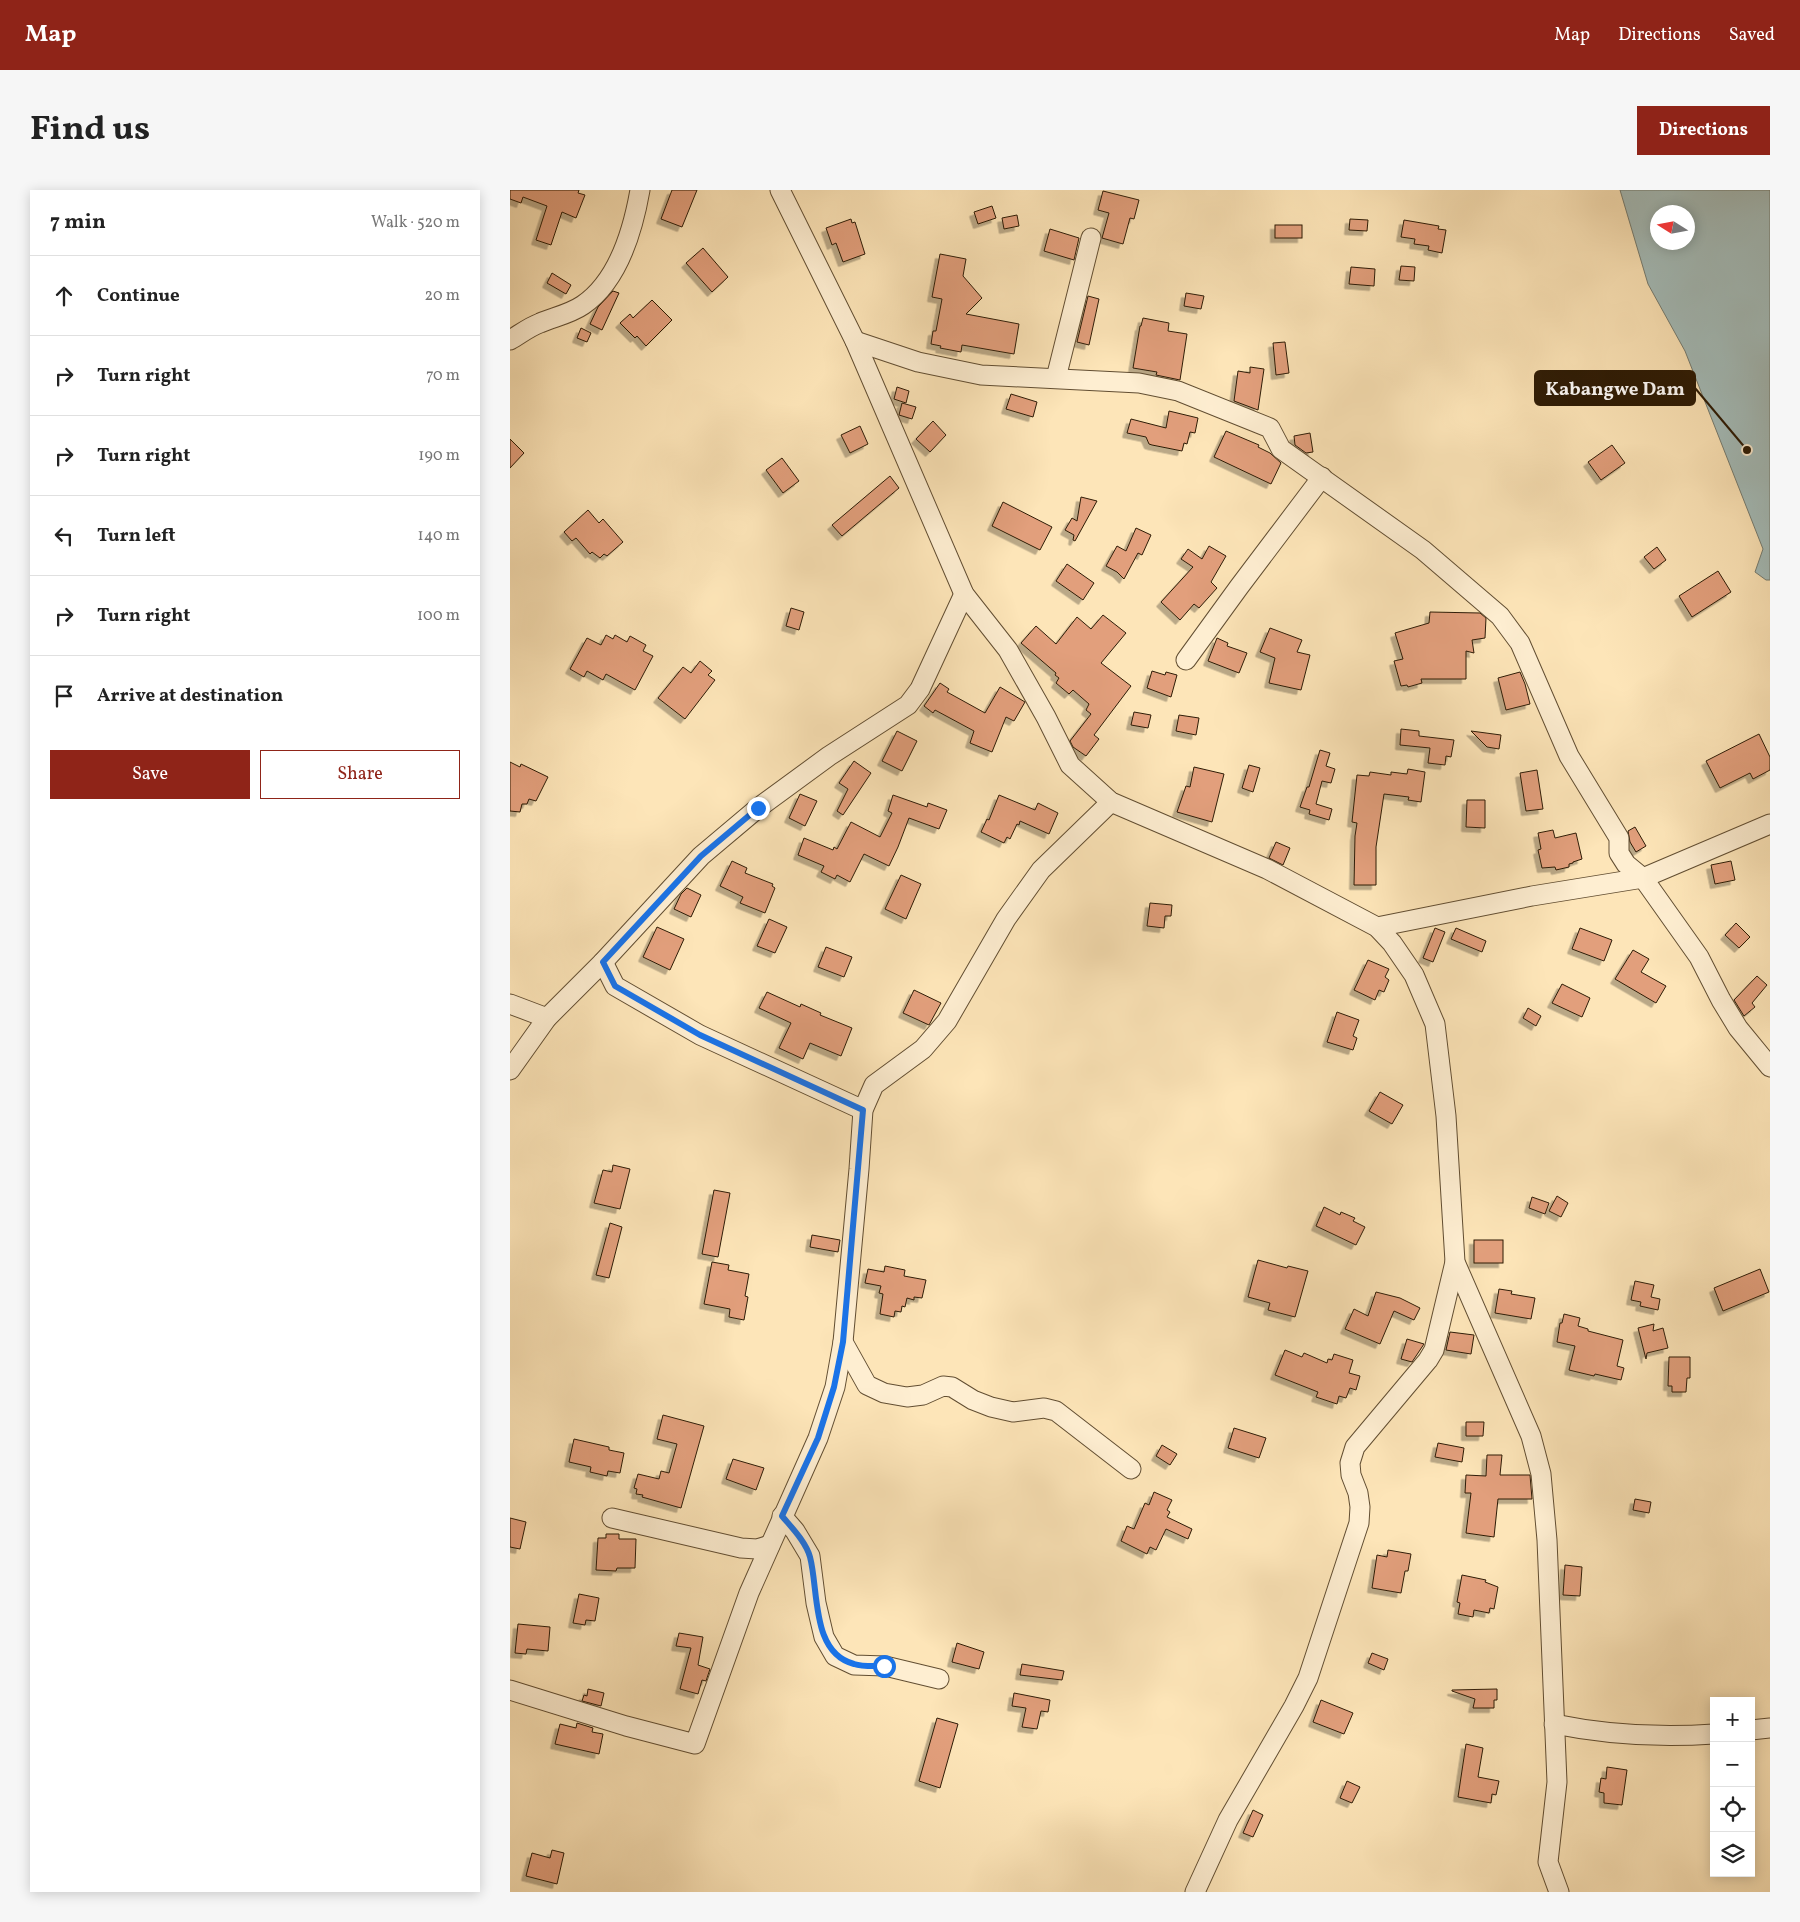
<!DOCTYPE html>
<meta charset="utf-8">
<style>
:root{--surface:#fff;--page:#f6f6f6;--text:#222;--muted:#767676;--line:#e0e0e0;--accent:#8f2418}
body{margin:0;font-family:Vollkorn,serif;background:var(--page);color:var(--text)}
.controls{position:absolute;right:15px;bottom:15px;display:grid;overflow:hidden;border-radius:0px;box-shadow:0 2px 12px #0003}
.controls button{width:45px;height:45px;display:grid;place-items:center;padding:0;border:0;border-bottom:1px solid var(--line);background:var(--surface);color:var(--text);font:25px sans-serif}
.compass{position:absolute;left:1140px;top:15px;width:45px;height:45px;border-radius:50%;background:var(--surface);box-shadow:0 2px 12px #0003;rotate:281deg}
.stop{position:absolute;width:15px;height:15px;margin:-11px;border:4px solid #1a73e8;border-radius:50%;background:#fff}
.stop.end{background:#1a73e8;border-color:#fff;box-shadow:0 1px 5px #0008}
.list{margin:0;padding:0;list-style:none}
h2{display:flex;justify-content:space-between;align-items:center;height:65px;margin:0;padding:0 20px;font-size:21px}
h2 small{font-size:16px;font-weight:400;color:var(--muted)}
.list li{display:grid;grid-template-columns:32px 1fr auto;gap:15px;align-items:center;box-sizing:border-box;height:80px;padding:0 20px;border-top:1px solid var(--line)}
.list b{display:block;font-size:19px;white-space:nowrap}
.list em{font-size:16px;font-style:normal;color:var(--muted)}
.actions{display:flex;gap:10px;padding:15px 20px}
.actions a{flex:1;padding:11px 0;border:1px solid var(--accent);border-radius:0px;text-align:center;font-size:18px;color:var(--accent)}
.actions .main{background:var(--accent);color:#fff}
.icon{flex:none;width:28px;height:28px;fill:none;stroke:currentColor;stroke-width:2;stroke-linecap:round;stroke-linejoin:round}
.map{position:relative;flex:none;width:1260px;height:1702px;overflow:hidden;border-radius:0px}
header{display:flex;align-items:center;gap:30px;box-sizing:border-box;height:70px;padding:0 25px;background:var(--accent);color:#fff}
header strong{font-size:24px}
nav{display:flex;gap:28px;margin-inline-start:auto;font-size:18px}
.intro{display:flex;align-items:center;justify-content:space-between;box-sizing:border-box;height:120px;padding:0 30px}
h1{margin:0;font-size:35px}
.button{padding:12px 22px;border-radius:0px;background:var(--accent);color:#fff;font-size:18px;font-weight:700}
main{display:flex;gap:30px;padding:0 30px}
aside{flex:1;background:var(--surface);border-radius:0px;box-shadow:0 2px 12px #0003}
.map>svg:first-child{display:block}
.water{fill:#a4bcb9;stroke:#757c71;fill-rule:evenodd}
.building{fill:#e29f7b;stroke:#2e1c06;filter:url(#shadow)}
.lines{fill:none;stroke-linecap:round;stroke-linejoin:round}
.minor-casing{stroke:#624e32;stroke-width:21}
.minor{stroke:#feeed1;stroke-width:19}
.route{stroke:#1a73e8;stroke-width:6}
.leader{fill:none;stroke:#2e1c06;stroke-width:2}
.callout-dot{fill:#2e1c06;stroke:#feeed1;stroke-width:2}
.callout{fill:#2e1c06;stroke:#2e1c06;stroke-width:2}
.callout-label{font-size:19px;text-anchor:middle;font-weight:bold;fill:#fff}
</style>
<header>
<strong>Map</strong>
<nav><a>Map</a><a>Directions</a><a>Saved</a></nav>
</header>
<div class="intro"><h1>Find us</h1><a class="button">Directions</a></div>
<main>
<aside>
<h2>7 min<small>Walk · 520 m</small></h2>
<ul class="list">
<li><svg class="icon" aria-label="ahead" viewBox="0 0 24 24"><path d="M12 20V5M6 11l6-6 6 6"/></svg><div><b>Continue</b></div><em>20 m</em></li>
<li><svg class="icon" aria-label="right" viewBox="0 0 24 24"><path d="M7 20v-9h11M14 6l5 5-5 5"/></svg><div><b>Turn right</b></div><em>70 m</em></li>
<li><svg class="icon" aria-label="right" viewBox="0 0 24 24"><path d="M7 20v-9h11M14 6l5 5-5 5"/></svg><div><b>Turn right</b></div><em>190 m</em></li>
<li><svg class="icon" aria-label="left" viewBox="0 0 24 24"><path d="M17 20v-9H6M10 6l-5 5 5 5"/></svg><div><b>Turn left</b></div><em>140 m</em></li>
<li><svg class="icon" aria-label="right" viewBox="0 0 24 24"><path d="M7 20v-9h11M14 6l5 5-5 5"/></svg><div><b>Turn right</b></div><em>100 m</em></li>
<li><svg class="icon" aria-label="arrive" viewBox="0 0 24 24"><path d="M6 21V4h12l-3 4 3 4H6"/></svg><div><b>Arrive at destination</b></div></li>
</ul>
<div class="actions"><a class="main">Save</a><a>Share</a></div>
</aside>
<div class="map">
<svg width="1260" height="1702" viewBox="0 0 1260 1702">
<defs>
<filter id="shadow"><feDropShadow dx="-4.5" dy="4.5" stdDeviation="0" flood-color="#0004"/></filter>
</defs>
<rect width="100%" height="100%" fill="#fde5b8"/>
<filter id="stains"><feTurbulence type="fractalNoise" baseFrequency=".004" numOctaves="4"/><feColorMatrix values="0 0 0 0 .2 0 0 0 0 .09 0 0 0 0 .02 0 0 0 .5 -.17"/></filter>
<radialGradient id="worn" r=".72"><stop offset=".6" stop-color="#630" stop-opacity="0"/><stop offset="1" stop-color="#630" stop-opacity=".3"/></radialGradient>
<!-- water -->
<path class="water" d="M 1110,0 L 1260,0 L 1260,390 L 1256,390 L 1245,382 L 1253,359 L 1175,161 L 1138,94 ZM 1148,22 L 1178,22 L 1178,52 L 1148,52 Z"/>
<!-- building -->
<g class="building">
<polygon points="0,0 69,0 68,3 75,5 66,28 52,22 41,55 26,50 37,16 13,7 11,13 0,9"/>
<polygon points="162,0 187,0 172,37 151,29"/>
<polygon points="593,1 629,10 624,29 620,28 613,54 592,48 599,23 588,20"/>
<polygon points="482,16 486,28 468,34 464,22"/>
<polygon points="507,25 509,36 494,39 492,28"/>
<polygon points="341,29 342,33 345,32 355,64 333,72 326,53 322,55 316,38"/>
<polygon points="840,29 858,30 857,41 839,40"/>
<polygon points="894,30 929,36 928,39 936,40 932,63 918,60 919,56 904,54 905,49 891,47"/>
<rect x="765" y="35" width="27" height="13"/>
<polygon points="540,39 569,48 564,70 534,61"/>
<polygon points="193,58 218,87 202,102 176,73"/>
<polygon points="430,64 456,69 453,86 472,108 456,124 509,134 504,164 452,155 451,162 430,158 431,156 421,154 423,141 426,141 432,109 422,107"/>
<polygon points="891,76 905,77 904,91 889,90"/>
<polygon points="841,77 865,79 864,96 839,94"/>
<polygon points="42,83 61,95 56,104 37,93"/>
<polygon points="103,101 109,103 92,140 80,134 88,117"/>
<polygon points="676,103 694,106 691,119 674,116"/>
<polygon points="578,106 589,109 579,155 567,152"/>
<polygon points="142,110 162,130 136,156 127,146 125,148 110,133 120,124 123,128"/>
<polygon points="633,128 659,133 658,141 677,144 670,190 646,185 647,182 623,178 630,136 631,136"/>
<polygon points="71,138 81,143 77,152 67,148"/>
<polygon points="775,152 779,183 766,185 763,153"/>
<polygon points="740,177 754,179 748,220 724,211 728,181 740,183"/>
<polygon points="387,197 399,201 396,213 384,209"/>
<polygon points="501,204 527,212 523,227 496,219"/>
<polygon points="392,213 406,217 402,229 389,225"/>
<polygon points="659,221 688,228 685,243 680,242 677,254 674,253 672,261 642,255 639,254 636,247 617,243 621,229 656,238"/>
<polygon points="423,231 436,245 420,262 406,249"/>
<polygon points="350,236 358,254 340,263 331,245"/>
<polygon points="716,241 749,255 748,257 760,263 771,273 761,294 704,267"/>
<polygon points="800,243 803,262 796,263 785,255 784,246"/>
<polygon points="0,249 14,263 0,278"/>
<polygon points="1102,255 1115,273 1091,290 1078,272"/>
<polygon points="272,268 289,291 273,303 256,280"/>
<polygon points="380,286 389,298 332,346 322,335"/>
<polygon points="571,307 587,311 565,351 563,350 564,345 555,340 562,328 567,331"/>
<polygon points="493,312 542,337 530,360 482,336"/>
<polygon points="78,320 89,333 93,329 113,352 97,366 94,364 90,368 82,362 80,364 66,348 62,351 54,342"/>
<polygon points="626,338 641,345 632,365 628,363 614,389 607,382 596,376 607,356 616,361"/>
<polygon points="699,356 716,366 701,392 707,398 689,418 684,414 670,430 651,412 683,377 671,369 678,359 692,369"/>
<polygon points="1147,357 1156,370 1144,379 1134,367"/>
<polygon points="557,374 584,393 573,410 546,391"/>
<polygon points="1208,381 1221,402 1182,427 1169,406"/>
<polygon points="281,418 294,422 289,440 276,436"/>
<polygon points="920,422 970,423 976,428 975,448 962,450 964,463 956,461 956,489 911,489 912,493 898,497 897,495 891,496 884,471 893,469 885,443 919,433"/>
<polygon points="593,425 616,443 591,473 621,496 584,545 589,549 576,566 563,557 560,551 581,524 576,520 579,514 563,500 559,504 546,493 549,488 545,485 546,483 511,453 526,436 546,454 567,427 581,439"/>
<polygon points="760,438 792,450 787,462 800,465 791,500 759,493 765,468 750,462"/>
<polygon points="96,445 103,449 105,445 117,452 120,446 136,455 133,461 143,466 125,500 96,484 93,490 77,481 74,487 60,479 77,448 91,455"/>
<polygon points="707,448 718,453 717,456 737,463 729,483 698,471"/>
<polygon points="190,471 202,481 198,485 205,490 175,529 148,508 173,477 181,483"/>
<polygon points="642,481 655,485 656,482 667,485 661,507 637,498"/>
<polygon points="1010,482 1015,494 1020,514 996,520 988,488"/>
<polygon points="430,493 439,499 437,502 475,523 490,497 515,512 504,531 496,527 482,562 460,553 464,541 425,520 423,523 414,516"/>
<polygon points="624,522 641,525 638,538 621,535"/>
<polygon points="669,525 689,528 686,545 666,541"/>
<polygon points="891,539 909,541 909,546 944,550 941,567 936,566 935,575 918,573 920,558 890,555"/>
<polygon points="387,541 407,551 392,581 372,571"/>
<polygon points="961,541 991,545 989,559 977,557"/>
<polygon points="1249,544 1260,567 1260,580 1243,589 1240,583 1210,598 1196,571"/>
<polygon points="810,560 820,563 816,576 825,579 821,593 812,591 806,614 822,619 819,630 799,624 800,620 790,617 797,597 799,597"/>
<polygon points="344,571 361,583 333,625 327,621 338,599 329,593"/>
<polygon points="0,572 10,577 11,574 38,587 26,611 19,609 17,614 12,614 10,622 0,621"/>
<polygon points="739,575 750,578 743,602 732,598"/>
<polygon points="684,577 714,584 702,632 667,622 676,596 680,597"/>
<polygon points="898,579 915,582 911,612 898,610 899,607 874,604 866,657 866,695 844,695 845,646 847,633 842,632 847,585 859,586 860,582 881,585 881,582 897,584"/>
<polygon points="1027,580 1033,619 1016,621 1010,583"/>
<polygon points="290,604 307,611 295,636 279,628"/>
<polygon points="383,605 417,617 418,613 437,620 429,639 399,628 388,657 379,676 354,664 340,692 327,685 325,689 311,682 314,676 288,665 294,648 323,660 324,657 327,659 341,632 370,647 382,623 378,621"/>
<polygon points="489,605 525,620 528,613 548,623 539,644 510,631 509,635 507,634 500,649 497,647 494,653 471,642 477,629 479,630"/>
<polygon points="957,610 975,610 975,638 956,637"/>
<polygon points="1125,637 1136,656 1126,662 1120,652 1118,641"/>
<polygon points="1043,640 1045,648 1066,643 1072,669 1063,672 1063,673 1059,674 1059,677 1046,680 1045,677 1032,678 1028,660 1031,659 1028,643"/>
<polygon points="766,652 780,658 773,675 759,668"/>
<polygon points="222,671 237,678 235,683 263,694 262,696 265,698 255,723 230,713 233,707 210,696"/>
<polygon points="1221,671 1225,690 1205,694 1201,675"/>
<polygon points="391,685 411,694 396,729 375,719"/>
<polygon points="177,698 191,705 181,727 164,719 171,704"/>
<polygon points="640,713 662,715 661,726 655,726 654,738 637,736"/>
<polygon points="259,729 277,737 265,763 247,756"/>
<polygon points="1226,733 1240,747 1229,758 1215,745"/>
<polygon points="147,737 174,749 160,780 133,767"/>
<polygon points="925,738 935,742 923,772 913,768"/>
<polygon points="946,738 976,751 972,762 941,749"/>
<polygon points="1070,738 1102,750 1094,771 1062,759"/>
<polygon points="316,757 342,767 334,787 308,777"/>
<polygon points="1123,760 1139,769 1131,782 1156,796 1146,813 1105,789"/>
<polygon points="858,770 879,779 875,787 879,790 874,802 869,800 865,810 844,800"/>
<polygon points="1247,786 1257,795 1242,813 1245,817 1234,826 1224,810"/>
<polygon points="1052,794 1080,808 1072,827 1042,813"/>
<polygon points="404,800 431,813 419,835 393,823"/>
<polygon points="257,802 290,817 291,814 311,823 310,825 342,838 331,866 300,853 293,869 269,858 281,833 249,818"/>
<polygon points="1018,818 1031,826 1026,836 1013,828"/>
<polygon points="827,822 849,830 843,846 847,848 843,860 817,852"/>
<polygon points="870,902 893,915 882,934 859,921"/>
<polygon points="103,975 120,979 110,1019 84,1013 93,980 102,982"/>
<polygon points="204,1000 220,1003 208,1067 192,1064"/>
<polygon points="1047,1006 1058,1013 1051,1027 1039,1021"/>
<polygon points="1022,1007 1039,1013 1035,1024 1019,1018"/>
<polygon points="814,1017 830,1025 831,1022 845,1028 843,1031 855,1037 846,1055 806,1036"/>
<polygon points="100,1033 112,1037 99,1088 86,1085"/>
<polygon points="302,1045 330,1050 328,1062 300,1057"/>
<rect x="964" y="1050" width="29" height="23"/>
<polygon points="748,1070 777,1078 778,1076 798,1081 785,1127 758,1120 760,1113 738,1107"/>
<polygon points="202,1072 219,1075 218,1080 239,1084 235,1106 238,1107 234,1130 219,1127 220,1119 194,1114"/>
<polygon points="375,1076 395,1080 394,1086 416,1090 412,1108 404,1107 404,1110 397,1108 395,1117 392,1116 391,1122 385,1121 384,1127 370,1124 373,1104 369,1103 371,1096 355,1093 358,1079 374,1082"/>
<polygon points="1250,1079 1259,1102 1213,1121 1204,1098"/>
<polygon points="1125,1091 1144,1095 1141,1107 1150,1109 1148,1120 1130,1116 1131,1112 1121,1110"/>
<polygon points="989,1099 1002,1101 1001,1104 1025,1108 1021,1129 985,1123"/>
<polygon points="866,1102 890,1108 910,1118 904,1130 884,1121 870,1154 835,1139 844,1119 858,1126"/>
<polygon points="1054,1124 1070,1128 1068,1136 1078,1139 1078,1141 1113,1150 1107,1176 1114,1178 1111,1190 1085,1184 1084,1186 1059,1180 1065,1156 1047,1152 1050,1133 1052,1133"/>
<polygon points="1144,1134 1143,1141 1153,1138 1158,1158 1137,1163 1136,1169 1128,1138"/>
<polygon points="940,1142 964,1145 961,1164 936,1160"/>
<polygon points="897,1149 914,1154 902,1172 891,1169"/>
<polygon points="775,1160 792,1167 794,1163 817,1173 818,1169 822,1170 824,1164 843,1170 839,1183 850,1186 846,1200 840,1198 836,1208 829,1206 827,1214 806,1207 808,1202 765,1185"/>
<polygon points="1159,1167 1180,1167 1180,1188 1177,1188 1176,1202 1162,1202 1162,1196 1158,1196"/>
<polygon points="153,1225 194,1236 171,1318 132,1307 133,1305 126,1304 127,1299 124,1298 128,1284 149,1289 151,1281 159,1283 167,1254 147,1249"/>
<polygon points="956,1232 974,1232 973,1246 956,1246"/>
<polygon points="724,1238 756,1248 749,1268 718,1258"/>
<polygon points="64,1249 99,1257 99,1260 114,1263 110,1283 98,1281 97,1286 80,1282 81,1277 59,1272"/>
<polygon points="928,1253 954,1258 952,1272 925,1267"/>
<polygon points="652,1255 667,1264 660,1275 646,1266"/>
<polygon points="977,1265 992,1265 990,1285 1020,1285 1022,1309 988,1309 984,1347 956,1343 961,1303 955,1303 956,1285 976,1286"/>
<polygon points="223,1269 254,1278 246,1300 216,1289"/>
<polygon points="644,1302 662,1310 657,1320 660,1322 657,1327 682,1339 678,1349 656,1339 646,1360 640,1357 637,1364 611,1351 617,1336 624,1339 635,1313 639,1315"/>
<polygon points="1125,1309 1141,1312 1139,1323 1123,1320"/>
<polygon points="0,1328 16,1332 10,1359 0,1357"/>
<polygon points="96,1344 109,1344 109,1349 126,1349 125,1378 107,1378 106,1381 86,1380 88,1348 96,1348"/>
<polygon points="878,1360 901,1364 898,1381 895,1381 891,1403 862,1398 867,1365 877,1367"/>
<polygon points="1055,1375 1072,1377 1070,1406 1053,1405"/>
<polygon points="952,1385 976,1390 975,1392 988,1397 984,1419 980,1418 979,1423 964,1420 963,1427 948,1424 950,1413 947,1412"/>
<polygon points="69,1404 89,1408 85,1431 76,1430 75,1435 63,1433"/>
<polygon points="8,1434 40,1437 38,1461 17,1459 16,1464 5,1463"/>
<polygon points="169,1443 193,1447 188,1475 200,1479 196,1491 192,1490 188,1504 170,1499 181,1458 166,1456"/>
<polygon points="447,1453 474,1462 469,1479 442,1472"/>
<polygon points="862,1463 878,1469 874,1480 858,1473"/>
<polygon points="512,1474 554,1481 552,1490 510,1485"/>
<polygon points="78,1499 94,1503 91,1516 72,1511 74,1505 77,1506"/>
<polygon points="987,1499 987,1510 984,1510 984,1518 963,1518 965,1509 942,1501 942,1500"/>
<polygon points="504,1503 540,1510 538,1522 531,1521 527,1539 512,1537 516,1518 502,1516"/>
<polygon points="811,1510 843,1523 834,1544 803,1532"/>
<polygon points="427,1528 448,1534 430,1598 409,1591"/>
<polygon points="67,1533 83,1538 82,1542 93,1544 89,1564 45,1554 50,1534 66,1538"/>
<polygon points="956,1554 973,1558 968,1587 989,1591 986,1605 982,1604 981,1613 948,1607"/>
<polygon points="1097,1577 1117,1580 1112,1615 1094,1613 1094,1603 1089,1602 1091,1588 1096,1589"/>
<polygon points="837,1591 850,1597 842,1613 830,1608"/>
<polygon points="743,1620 753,1625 743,1647 733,1643"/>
<polygon points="42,1660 54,1663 47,1694 16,1686 22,1663 40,1668"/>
</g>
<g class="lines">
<defs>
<g id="minor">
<polyline points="270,0 345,151 454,404 498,460 536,527 560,575 601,612 757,679 867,737 882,753 904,785 925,834 936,926 945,1072 1021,1246 1031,1284 1037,1350 1047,1592 1038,1672 1049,1702"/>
<path d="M 0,150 C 9,145 19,137 30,133 C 44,127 60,124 73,115 C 108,91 123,40 130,0"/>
<polyline points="345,151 408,172 471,185 629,193 668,201 760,238 771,259 913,360 990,426 1010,453 1059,566 1109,648 1109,663 1116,674 1133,688 1189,767 1211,810 1228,838 1260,877"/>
<polyline points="546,188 581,48"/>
<polyline points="676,470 729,397 812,287"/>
<polyline points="867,737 1022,706 1133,688 1260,634"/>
<polyline points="93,772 105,796 190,845 353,920"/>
<polyline points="0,814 37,828"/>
<polyline points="0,880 37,828 93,772 191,666 248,618 319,566 398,515 410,499 454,404"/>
<polyline points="333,1152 357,1195 374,1203 397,1207 413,1205 433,1196 442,1197 463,1210 481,1217 503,1222 534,1218 546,1221 621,1279"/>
<polyline points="272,1326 285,1341 300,1366 306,1413 314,1447 325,1466 344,1475 375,1476 429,1489"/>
<polyline points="102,1328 231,1358 247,1359 260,1355"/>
<polyline points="0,1500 116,1536 185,1554 239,1403 308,1248 325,1197 333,1152 349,979 353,920 364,895 413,859 437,831 496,729 531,680 601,612"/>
<path d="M 1044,1534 C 1098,1545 1149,1548 1204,1544"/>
<polyline points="1241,1540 1260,1538"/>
<polyline points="685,1702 718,1630 784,1516 798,1488 849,1333 850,1317 848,1303 841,1285 840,1273 845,1257 918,1170 924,1160 945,1072"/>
</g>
</defs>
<!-- minor casing -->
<use href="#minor" class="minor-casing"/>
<!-- minor -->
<use href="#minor" class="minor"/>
</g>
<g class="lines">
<!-- route -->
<path class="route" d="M 248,618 L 191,666 L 93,772 L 105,796 L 190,845 L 353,920 L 333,1152 L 324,1197 L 308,1248 L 272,1326 C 282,1338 296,1352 300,1367 C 309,1401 301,1463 344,1474 C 353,1477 365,1476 374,1476"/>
</g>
<!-- callouts -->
<path class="leader" d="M1237 260L1185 198"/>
<circle class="callout-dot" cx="1237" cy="260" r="5"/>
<rect class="callout" x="1025" y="181" width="160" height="34" rx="5"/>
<g class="callout-label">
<text x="1105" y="205">Kabangwe Dam</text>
</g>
<rect width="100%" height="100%" filter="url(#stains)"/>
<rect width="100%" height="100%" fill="url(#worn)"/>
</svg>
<div class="controls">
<button>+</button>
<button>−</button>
<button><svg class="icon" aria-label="locate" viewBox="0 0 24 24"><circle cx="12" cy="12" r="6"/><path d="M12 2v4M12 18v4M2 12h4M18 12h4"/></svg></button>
<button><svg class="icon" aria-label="layers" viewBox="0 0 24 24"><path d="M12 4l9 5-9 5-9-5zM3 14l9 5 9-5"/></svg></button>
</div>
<svg class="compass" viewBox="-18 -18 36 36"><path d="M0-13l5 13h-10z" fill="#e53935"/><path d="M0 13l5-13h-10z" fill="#767676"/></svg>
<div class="stop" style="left:374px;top:1476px"></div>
<div class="stop end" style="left:248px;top:618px"></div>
</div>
</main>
